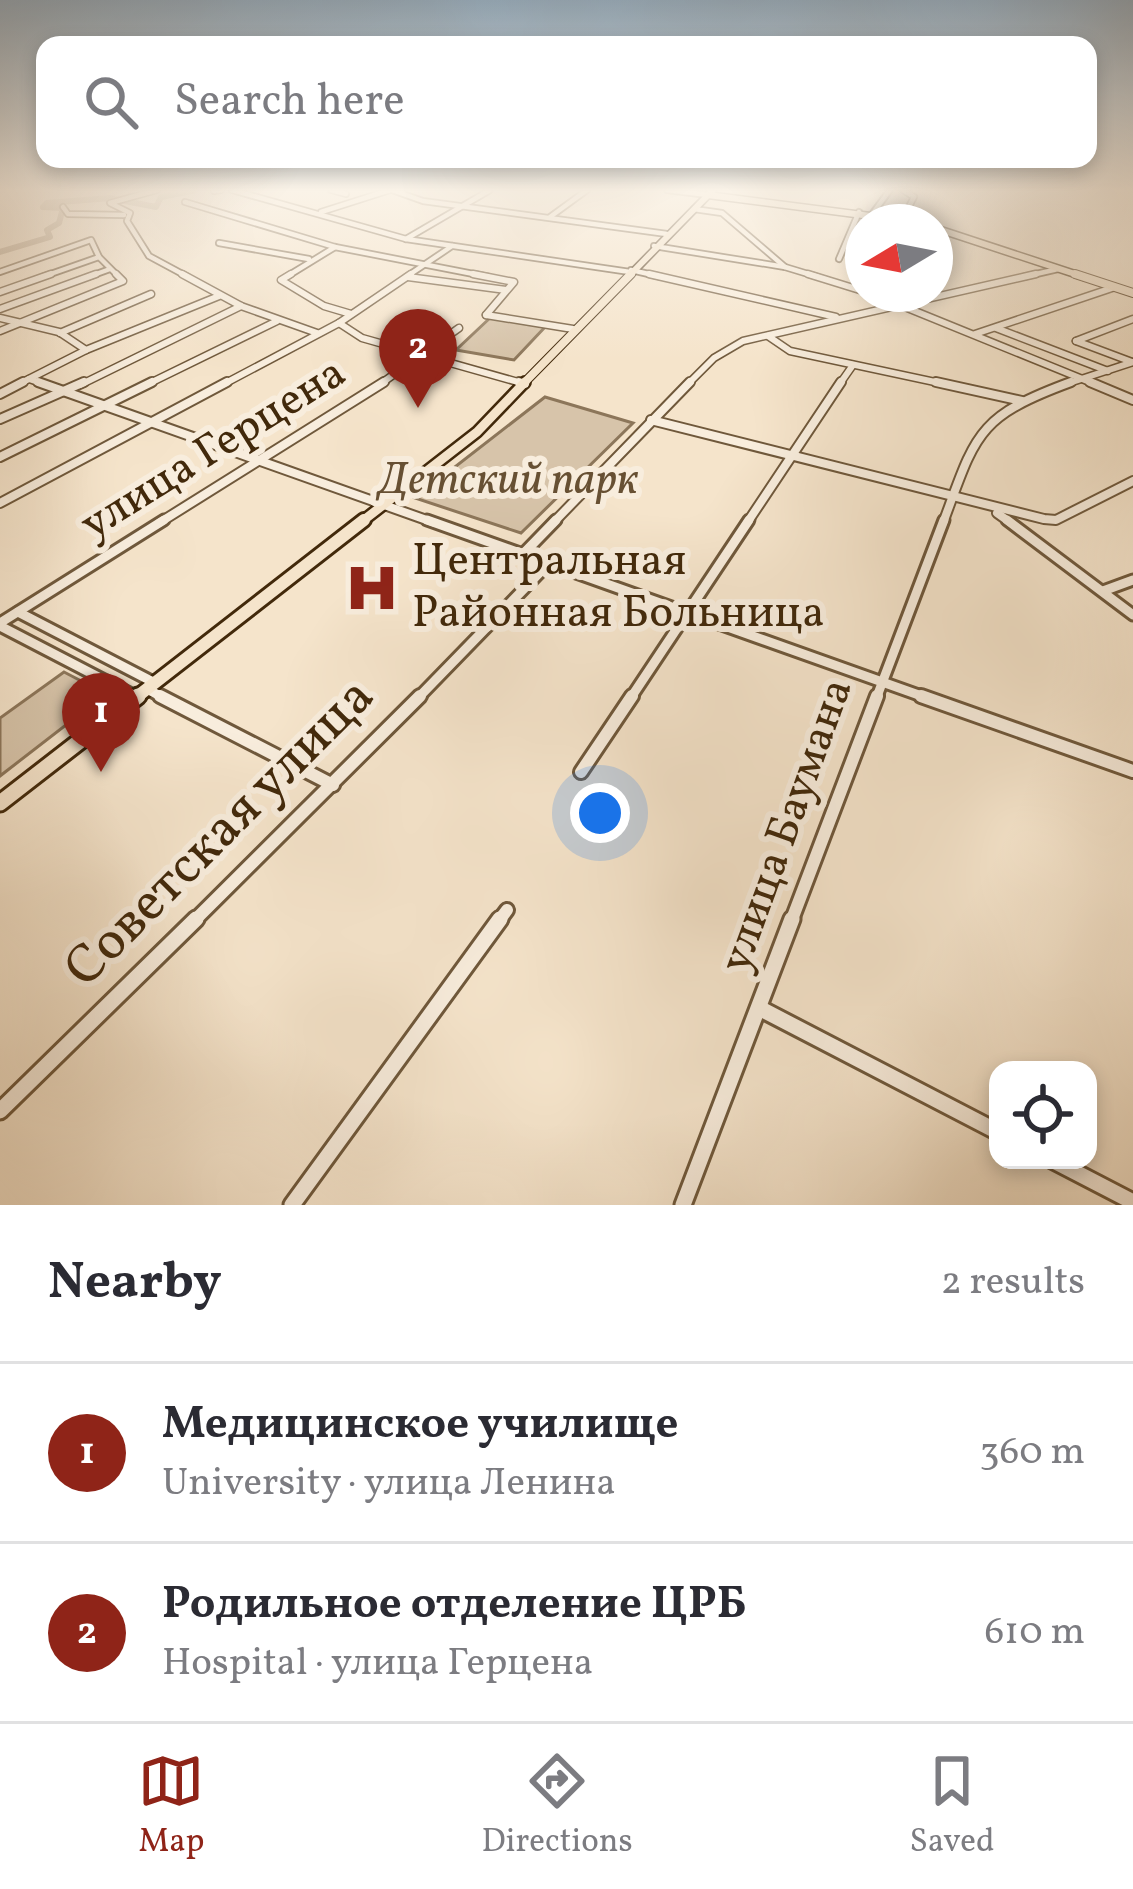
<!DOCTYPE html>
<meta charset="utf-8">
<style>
:root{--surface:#fff;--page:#f2f2f3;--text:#2b2b33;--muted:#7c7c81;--line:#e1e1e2;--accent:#8f2418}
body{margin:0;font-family:Vollkorn,serif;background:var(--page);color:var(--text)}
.controls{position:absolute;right:36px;bottom:36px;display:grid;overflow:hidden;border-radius:24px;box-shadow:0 6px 18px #0003}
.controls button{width:108px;height:108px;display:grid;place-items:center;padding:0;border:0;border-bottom:3px solid var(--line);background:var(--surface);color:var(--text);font:60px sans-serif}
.compass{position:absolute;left:845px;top:204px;width:108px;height:108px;border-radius:50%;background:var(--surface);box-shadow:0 6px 18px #0003;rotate:260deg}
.you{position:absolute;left:600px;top:813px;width:42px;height:42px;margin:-30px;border:9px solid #fff;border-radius:50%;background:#1a73e8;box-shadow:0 0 0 18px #1a73e833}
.badge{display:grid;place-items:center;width:78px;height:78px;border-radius:50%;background:var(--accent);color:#fff;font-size:39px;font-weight:700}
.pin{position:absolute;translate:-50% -99px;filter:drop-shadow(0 3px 6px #0008)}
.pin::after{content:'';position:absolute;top:63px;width:42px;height:36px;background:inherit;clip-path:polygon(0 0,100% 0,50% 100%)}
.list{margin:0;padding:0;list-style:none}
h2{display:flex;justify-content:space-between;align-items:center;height:156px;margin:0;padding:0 48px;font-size:51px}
h2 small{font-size:39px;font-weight:400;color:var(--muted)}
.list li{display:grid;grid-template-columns:78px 1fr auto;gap:36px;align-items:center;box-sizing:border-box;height:180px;padding:0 48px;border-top:3px solid var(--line)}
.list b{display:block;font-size:45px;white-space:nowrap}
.list p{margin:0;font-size:39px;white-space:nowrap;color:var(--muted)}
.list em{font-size:39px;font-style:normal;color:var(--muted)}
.icon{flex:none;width:66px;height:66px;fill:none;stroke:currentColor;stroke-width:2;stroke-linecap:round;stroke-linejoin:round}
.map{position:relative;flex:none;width:1133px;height:1205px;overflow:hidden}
.search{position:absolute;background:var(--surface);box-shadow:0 6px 18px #0003;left:36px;right:36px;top:36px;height:132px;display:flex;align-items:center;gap:30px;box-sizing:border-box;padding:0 42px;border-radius:24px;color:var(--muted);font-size:45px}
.sheet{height:516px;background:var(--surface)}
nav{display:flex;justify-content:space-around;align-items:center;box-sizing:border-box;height:168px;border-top:3px solid var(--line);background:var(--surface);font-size:33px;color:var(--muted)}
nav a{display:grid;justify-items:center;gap:6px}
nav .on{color:var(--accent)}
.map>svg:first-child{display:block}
.green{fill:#d7c4aa;stroke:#8c765a;stroke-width:3}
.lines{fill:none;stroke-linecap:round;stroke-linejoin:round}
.river{stroke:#b8a48a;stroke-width:6}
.minor-far5-casing{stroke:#6f583b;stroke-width:8}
.minor-far4-casing{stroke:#6f583b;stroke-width:9}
.minor-far3-casing{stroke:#6f583b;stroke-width:12}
.minor-far2-casing{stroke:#6f583b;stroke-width:15}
.minor-far1-casing{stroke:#6f583b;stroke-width:18}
.minor-casing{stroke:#6f583b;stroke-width:21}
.major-far4-casing{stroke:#42290b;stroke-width:9}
.major-far3-casing{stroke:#42290b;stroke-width:10}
.major-far2-casing{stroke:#42290b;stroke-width:14}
.major-far1-casing{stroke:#42290b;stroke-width:18}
.major-casing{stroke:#42290b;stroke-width:21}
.minor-far5{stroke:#f8eddd;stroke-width:4.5}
.minor-far4{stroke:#f8eddd;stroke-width:6}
.minor-far3{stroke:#f8eddd;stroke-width:8}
.minor-far2{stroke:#f8eddd;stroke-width:9}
.minor-far1{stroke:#f8eddd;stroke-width:12}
.minor{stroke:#f8eddd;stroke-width:15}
.major-far4{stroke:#f5e4cb;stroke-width:6}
.major-far3{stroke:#f5e4cb;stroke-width:8}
.major-far2{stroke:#f5e4cb;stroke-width:9}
.major-far1{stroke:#f5e4cb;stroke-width:12}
.major{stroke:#f5e4cb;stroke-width:15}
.labels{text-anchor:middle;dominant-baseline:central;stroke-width:12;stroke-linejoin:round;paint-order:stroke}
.street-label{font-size:45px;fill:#42290b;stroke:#f8eddd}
.park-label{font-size:45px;font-style:italic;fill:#675033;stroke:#f8eddd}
.poi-label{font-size:45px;fill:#42290b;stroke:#f8eddd;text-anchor:start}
.near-street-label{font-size:54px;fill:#42290b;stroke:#f8eddd}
</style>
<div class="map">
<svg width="1133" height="1205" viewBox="0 0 1133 1205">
<rect width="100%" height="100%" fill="#f5e4cb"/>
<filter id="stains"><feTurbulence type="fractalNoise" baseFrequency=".00167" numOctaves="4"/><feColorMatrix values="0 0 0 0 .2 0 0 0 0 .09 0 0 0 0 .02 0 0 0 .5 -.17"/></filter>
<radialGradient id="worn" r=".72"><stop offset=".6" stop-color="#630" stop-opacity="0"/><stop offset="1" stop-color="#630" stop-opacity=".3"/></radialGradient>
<!-- green -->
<g class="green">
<polygon points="491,317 546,326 514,360 456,350"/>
<polygon points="545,397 633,423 521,533 415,498"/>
<polygon points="64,672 106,694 0,776 0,718"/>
</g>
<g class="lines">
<!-- river -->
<polyline class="river" points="0,252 50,237 47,230 59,223 63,208 43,207 47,203 110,198 156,207 161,197 196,190"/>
<defs>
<g id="minor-far5">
<polyline points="157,190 110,203 130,213 127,221 149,256 188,277"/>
<polyline points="232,190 406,239 630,272"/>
<polyline points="331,190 346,194"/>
<polyline points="392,190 423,201 667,234"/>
<polyline points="667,190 708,195"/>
<polyline points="214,191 221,190"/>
<polyline points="185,202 335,247 489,277"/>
<polyline points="63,207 68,214 124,215"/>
<polyline points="694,209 722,213 785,267 818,277"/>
<polyline points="321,212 390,190"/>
<polyline points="873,213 890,190"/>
<polyline points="550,217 587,190"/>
<polyline points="901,222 914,197 903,190"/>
<polyline points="406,239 490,190"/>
<polyline points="219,243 309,259"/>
<polyline points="654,246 785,267"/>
<polyline points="839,259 859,212"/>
<polyline points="631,270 662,277"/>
<polyline points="0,272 91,240 99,257 119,277"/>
<polyline points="42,277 99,257"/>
<polyline points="88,277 110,269"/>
<polyline points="286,277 335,247"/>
<polyline points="406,277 452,246"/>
<polyline points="1023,277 1058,269"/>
</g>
<g id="minor-far4">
<polyline points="182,274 241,306 317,333"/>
<polyline points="291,274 281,280 324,306 351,314"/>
<polyline points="473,274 514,282 486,315"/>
<polyline points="649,274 836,317"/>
<polyline points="808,274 863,291"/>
<polyline points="408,277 506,290"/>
<polyline points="0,292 51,274"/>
<polyline points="873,294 1097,385"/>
<polyline points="0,309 96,274"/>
<polyline points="486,315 573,329"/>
<polyline points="0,318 59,332 86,350"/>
<polyline points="339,323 362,338 525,384"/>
<polyline points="996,328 1108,371"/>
<polyline points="0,331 123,281 116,274"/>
<polyline points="60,333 151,294"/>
<polyline points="975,334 1115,287"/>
<polyline points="768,336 790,351 949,385"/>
<polyline points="1076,341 1133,319"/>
<polyline points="1076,341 1132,362"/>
<polyline points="29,379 47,385"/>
<polyline points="17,385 86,350 219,296"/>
<polyline points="80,385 241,306"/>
<polyline points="146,385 277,321"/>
<polyline points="222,385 339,323 411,274"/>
<polyline points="379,385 459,328"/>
<polyline points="687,385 714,358 743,341 1036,274"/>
<polyline points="839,385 853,365"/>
<polyline points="1063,385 1133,362"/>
</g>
<g id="minor-far3">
<polyline points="38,382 435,523"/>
<polyline points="519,382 525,384"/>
<polyline points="936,382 1022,401"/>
<polyline points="1090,382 1133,400"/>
<polyline points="0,394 23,382"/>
<polyline points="0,419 84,382"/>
<polyline points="651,420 1044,519 1056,520 1133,481"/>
<polyline points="0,457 152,382"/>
<polyline points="0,503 227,382"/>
<polyline points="997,513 1011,523"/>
<polyline points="159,523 384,382"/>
<polyline points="553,523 690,382"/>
<polyline points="747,523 841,382"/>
<path d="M 943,523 C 976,434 976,417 1071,382"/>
</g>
<g id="minor-far2">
<polyline points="427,520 930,699"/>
<polyline points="1007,520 1133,615"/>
<polyline points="524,553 556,520"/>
<polyline points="1103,591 1133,580"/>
<polyline points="18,612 155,683"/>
<polyline points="0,623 164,520"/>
<polyline points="0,626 137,697"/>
<polyline points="147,689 166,699"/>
<polyline points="417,699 549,563"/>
<polyline points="630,699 749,520"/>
<polyline points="876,699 944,520"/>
</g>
<g id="minor-far1">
<polyline points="160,696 333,785"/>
<polyline points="921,696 1133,771"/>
<polyline points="581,772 632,696"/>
<polyline points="193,922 420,696"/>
<polyline points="498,922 507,910"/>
<polyline points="791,922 877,696"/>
</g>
<g id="minor">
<polyline points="759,1008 998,1132"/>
<polyline points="0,1111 196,919"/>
<polyline points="1052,1160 1133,1202"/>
<polyline points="292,1205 500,919"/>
<polyline points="683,1205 792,919"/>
</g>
<g id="major-far4">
<polyline points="708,195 917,222"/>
<polyline points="935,228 1084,277"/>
<polyline points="628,277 713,190"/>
</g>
<g id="major-far3">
<polyline points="1075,274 1133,293"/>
<polyline points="522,385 631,274"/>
</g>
<polyline id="major-far2" points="360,523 477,432 525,382"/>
<polyline id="major-far1" points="134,699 364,520"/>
<polyline id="major" points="0,803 138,696"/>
</defs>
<!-- minor-far5 casing -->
<use href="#minor-far5" class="minor-far5-casing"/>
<!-- minor-far4 casing -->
<use href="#minor-far4" class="minor-far4-casing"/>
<!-- minor-far3 casing -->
<use href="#minor-far3" class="minor-far3-casing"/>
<!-- minor-far2 casing -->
<use href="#minor-far2" class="minor-far2-casing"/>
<!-- minor-far1 casing -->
<use href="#minor-far1" class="minor-far1-casing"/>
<!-- minor casing -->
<use href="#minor" class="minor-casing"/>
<!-- major-far4 casing -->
<use href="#major-far4" class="major-far4-casing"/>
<!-- major-far3 casing -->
<use href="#major-far3" class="major-far3-casing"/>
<!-- major-far2 casing -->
<use href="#major-far2" class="major-far2-casing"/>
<!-- major-far1 casing -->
<use href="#major-far1" class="major-far1-casing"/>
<!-- major casing -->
<use href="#major" class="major-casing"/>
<!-- minor-far5 -->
<use href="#minor-far5" class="minor-far5"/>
<!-- minor-far4 -->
<use href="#minor-far4" class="minor-far4"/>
<!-- minor-far3 -->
<use href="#minor-far3" class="minor-far3"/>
<!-- minor-far2 -->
<use href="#minor-far2" class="minor-far2"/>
<!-- minor-far1 -->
<use href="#minor-far1" class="minor-far1"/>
<!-- minor -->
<use href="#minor" class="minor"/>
<!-- major-far4 -->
<use href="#major-far4" class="major-far4"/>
<!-- major-far3 -->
<use href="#major-far3" class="major-far3"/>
<!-- major-far2 -->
<use href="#major-far2" class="major-far2"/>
<!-- major-far1 -->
<use href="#major-far1" class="major-far1"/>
<!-- major -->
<use href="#major" class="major"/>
</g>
<!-- sky -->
<linearGradient id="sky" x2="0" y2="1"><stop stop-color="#95aec2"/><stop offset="0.53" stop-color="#faf3e8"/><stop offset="1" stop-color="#faf3e8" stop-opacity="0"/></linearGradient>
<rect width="1133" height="359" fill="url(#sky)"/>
<!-- icons -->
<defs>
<symbol id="hospital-bare" viewBox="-9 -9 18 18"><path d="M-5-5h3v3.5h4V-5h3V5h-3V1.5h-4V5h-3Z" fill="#8f2418" stroke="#f8eddd" stroke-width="2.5" paint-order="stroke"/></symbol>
</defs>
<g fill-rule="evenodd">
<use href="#hospital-bare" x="334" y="550" width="76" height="76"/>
</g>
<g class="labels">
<!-- street labels -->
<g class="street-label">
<text transform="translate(214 450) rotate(-32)">улица Герцена</text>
<text transform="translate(788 826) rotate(-70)">улица Баумана</text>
</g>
<!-- park labels -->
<g class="park-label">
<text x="508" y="481">Детский парк</text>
</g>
<!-- poi labels -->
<g class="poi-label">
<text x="412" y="562">Центральная<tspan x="412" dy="52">Районная Больница</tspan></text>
</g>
<!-- near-street labels -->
<g class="near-street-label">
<text transform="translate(221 834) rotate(-45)">Советская улица</text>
</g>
</g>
<rect width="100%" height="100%" filter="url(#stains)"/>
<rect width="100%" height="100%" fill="url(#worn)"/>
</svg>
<div class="controls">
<button><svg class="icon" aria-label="locate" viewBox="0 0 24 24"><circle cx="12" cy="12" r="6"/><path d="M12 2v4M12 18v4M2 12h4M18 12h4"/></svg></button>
</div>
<svg class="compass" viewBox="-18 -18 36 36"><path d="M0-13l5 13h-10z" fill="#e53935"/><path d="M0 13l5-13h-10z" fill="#7c7c81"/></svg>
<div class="you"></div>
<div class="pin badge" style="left:101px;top:772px">1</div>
<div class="pin badge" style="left:418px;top:408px">2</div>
<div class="search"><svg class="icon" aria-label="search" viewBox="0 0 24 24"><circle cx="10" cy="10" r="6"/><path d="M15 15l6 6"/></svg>Search here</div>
</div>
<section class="sheet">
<h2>Nearby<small>2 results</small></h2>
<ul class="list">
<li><span class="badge">1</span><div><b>Медицинское училище</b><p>University · улица Ленина</p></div><em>360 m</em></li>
<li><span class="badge">2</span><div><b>Родильное отделение ЦРБ</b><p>Hospital · улица Герцена</p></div><em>610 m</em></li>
</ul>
</section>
<nav>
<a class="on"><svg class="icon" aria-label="map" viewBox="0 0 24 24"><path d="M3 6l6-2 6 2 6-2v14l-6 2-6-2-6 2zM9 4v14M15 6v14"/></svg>Map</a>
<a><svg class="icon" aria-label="directions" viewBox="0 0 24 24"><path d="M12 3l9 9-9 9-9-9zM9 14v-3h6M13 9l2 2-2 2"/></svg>Directions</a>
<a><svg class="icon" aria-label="saved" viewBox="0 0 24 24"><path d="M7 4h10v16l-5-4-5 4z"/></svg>Saved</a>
</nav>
